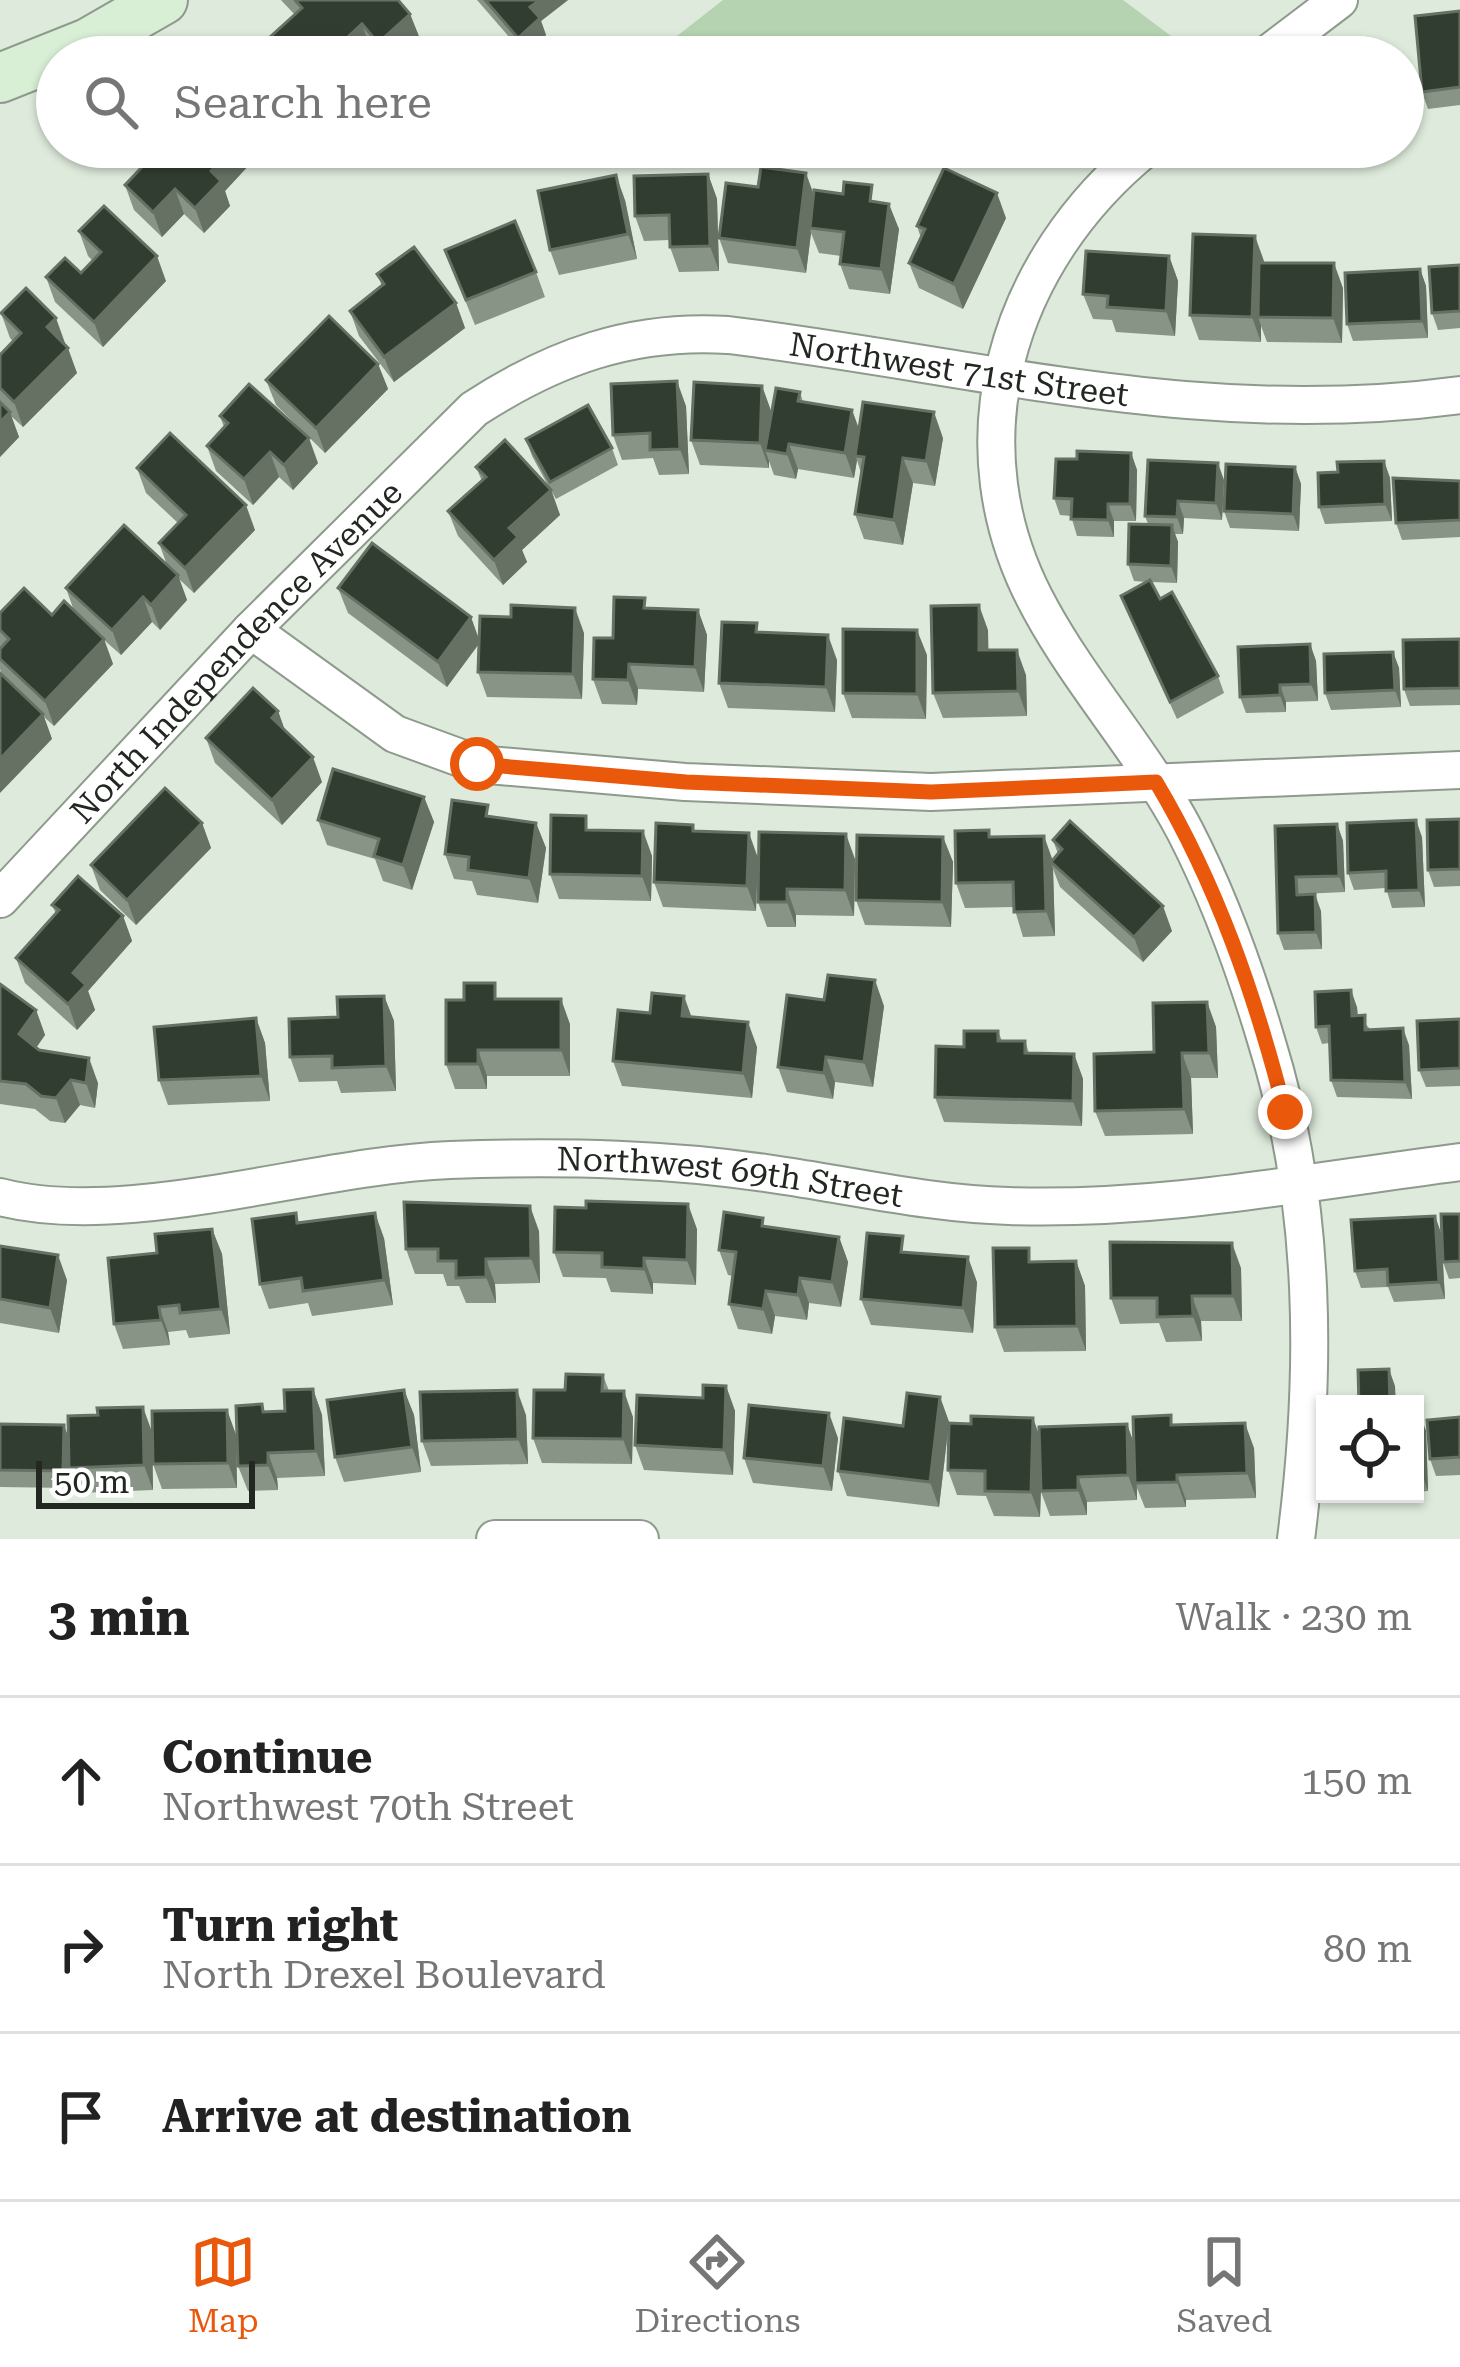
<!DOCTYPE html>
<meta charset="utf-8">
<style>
:root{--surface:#fff;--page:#f6f6f6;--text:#222;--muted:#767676;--line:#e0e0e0;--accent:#ea580c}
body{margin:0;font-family:"Roboto Serif",serif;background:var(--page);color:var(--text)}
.controls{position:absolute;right:36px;bottom:36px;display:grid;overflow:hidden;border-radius:0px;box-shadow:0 3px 9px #0004}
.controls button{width:108px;height:108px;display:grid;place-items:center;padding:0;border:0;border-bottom:3px solid var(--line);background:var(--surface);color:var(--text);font:60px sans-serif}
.scale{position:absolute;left:36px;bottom:30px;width:219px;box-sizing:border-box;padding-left:12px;border:6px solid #222721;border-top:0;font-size:33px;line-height:42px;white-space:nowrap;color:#222721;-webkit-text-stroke:9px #fff;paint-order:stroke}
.stop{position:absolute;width:36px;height:36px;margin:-27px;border:9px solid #ea580c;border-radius:50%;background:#fff}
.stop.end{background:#ea580c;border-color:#fff;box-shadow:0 3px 12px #0008}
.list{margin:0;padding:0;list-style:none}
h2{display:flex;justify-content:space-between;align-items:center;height:156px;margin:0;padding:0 48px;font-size:51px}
h2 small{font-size:39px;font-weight:400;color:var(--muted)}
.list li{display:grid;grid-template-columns:78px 1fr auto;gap:36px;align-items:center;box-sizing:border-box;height:168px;padding:0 48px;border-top:3px solid var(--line)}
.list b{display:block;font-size:45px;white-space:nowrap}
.list p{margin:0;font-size:39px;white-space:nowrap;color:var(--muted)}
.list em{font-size:39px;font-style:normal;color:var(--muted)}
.icon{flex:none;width:66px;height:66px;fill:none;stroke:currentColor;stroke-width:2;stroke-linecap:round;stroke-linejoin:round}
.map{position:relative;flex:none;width:1460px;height:1539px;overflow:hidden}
.search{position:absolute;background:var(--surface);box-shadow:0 3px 9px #0004;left:36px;right:36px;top:36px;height:132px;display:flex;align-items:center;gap:30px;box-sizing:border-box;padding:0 42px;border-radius:66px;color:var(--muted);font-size:45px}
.sheet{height:660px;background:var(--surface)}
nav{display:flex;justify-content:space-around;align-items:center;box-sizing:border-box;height:168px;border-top:3px solid var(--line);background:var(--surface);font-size:33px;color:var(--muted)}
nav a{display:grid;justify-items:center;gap:6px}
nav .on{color:var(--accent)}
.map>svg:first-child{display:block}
.green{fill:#b5d3b0}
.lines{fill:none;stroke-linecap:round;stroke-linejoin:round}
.street-casing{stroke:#8d9a8c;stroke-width:40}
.secondary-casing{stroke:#8d9a8c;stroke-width:52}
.street{stroke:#fff;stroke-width:36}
.secondary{stroke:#d8eed5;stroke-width:48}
.wall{fill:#889486}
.shaded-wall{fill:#667164}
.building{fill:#323d31;stroke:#667164;stroke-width:3}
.route{stroke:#ea580c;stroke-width:15}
.labels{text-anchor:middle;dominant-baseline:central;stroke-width:12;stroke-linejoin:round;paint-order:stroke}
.street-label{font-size:33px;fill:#222721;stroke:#fff}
</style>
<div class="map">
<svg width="1460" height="1539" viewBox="0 0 1460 1539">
<rect width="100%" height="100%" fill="#deebdc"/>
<!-- green -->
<polygon class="green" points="723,0 1123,0 1199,57 650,57"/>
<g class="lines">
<defs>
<g id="street">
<polyline points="1264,57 1339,0"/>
<path d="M 1147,147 C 1006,261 949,445 1041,610 C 1083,687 1144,753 1185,831 C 1219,897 1246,972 1267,1043 C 1317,1204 1317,1374 1296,1539"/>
<polyline points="251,630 395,734 477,764 685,782 931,792 1460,770"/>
<path id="s1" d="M 0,899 L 251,630 L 474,409 C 554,357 632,329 728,335 C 982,366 1200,430 1460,395"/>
<path id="s2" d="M 0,1197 C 126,1230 314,1165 450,1160 C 562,1156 673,1158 785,1176 C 859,1187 933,1204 1009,1206 C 1161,1211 1310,1181 1460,1162"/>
<polyline points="495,1539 640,1539"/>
</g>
<polyline id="secondary" points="0,78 88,43 163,0"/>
</defs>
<!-- street casing -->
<use href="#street" class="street-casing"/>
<!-- secondary casing -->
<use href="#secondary" class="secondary-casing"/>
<!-- street -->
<use href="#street" class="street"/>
<!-- secondary -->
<use href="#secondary" class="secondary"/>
</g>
<!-- wall -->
<g class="wall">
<polygon points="281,0 398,0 410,14 420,39 399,57 378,57 371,50 295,15"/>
<polygon points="477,0 568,0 541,21 546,35 524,54"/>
<polygon points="1460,11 1460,105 1428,109 1422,92"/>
<polygon points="250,164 225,191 230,206 204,233 184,214 162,237 134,210 125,185"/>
<polygon points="708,174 717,199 719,271 679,272 670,247 669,240 644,241 635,216"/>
<polygon points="758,187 878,202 899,229 890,294 849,289 840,264 841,256 819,253 811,233 806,273 728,263 719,238"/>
<polygon points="625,200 637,259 559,275 550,250"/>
<polygon points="1006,218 963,309 919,288 909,263 921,238 917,226"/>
<polygon points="79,231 166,281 103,347 55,302 46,277 81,273 93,261 88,256"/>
<polygon points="445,250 536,272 545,297 475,325"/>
<polygon points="1169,256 1178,281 1175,336 1116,332 1112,320 1093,319 1083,294"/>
<polygon points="1264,263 1343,288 1342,343 1267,342 1261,326 1261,342 1199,340 1190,315"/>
<polygon points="1460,265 1460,328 1438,330 1432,313"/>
<polygon points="1420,269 1426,286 1428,338 1353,341 1347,324"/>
<polygon points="377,274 456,303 465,328 394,382 359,336 350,311 382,286"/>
<polygon points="1,313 65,343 64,344 77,373 23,427 11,416 19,437 0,457 0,355 13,341 10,338"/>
<polygon points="378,364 388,389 325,453 276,405 266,380"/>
<polygon points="762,386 771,411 800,392 803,402 852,410 859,429 943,438 935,486 913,483 903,545 864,539 855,514 861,473 857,460 854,478 798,469 796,479 774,475 769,461 769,468 700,465 691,440"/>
<polygon points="686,406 689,474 659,475 653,458 622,460 613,435"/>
<polygon points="220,416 318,463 293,490 279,477 253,505 216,471 207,446 224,427"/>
<polygon points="526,439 612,448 618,465 556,499 552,492 560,515 522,550 527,562 503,585 458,536 448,511 482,481 476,467 550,489 532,456"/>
<polygon points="1131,453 1137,470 1136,521 1114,521 1114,537 1077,536 1071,516 1060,515 1054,498 1077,459"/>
<polygon points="1384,461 1390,478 1392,521 1325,524 1319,507"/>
<polygon points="1295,467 1301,484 1299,531 1230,528 1224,511"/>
<polygon points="137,468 255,530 194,593 179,579 187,600 160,630 152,622 121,655 104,640 113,664 54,726 44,717 52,739 2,675 0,669 0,613 52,615 74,611 66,588 167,565 159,543 178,523 146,493"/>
<polygon points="1224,480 1222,520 1184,518 1183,534 1175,534 1178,542 1177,583 1151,582 1160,599 1218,676 1224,693 1177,719 1121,596 1146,582 1134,581 1128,564 1148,524 1145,516"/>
<polygon points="1460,481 1460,537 1402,540 1396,523"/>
<polygon points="338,588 479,639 584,633 582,699 487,697 478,672 479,644 447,687 348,613"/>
<polygon points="648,608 698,610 707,635 704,692 638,689 637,705 602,704 593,679 613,638"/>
<polygon points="988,630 988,650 1026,675 1027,716 943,718 933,693"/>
<polygon points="760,632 837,660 835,712 728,708 719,683"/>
<polygon points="1460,639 1460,705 1410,706 1404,689"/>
<polygon points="1310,644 1316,661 1318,701 1286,702 1286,712 1246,713 1240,697"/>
<polygon points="1393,652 1399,668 1401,707 1331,710 1325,693"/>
<polygon points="927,655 926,719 852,718 843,693"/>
<polygon points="278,711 285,731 322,782 282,825 215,763 206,738"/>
<polygon points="424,797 434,822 412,890 383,881 375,859 327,845 318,820"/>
<polygon points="492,817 536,823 546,848 538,903 477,895 472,881 454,879 445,854"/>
<polygon points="1460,819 1460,886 1434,887 1428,870"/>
<polygon points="202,823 211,848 136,925 100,890 91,865"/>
<polygon points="1337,824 1343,841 1345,892 1302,894 1321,911 1322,949 1284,950 1278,933 1275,826"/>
<polygon points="693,825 695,831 749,833 756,911 663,907 654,882"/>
<polygon points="643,831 652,856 651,901 559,899 550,874"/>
<polygon points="943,837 953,862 951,927 865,925 856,900"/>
<polygon points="992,837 1053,860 1058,854 1053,840 1172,931 1143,962 1060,887 1053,869 1055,936 1023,937 1014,907 965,908 956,883"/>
<polygon points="1422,837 1425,907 1392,908 1386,888 1354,890 1348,873"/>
<polygon points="855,859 854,916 796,915 796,927 767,927 758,902"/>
<polygon points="52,905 123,916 132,941 88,991 95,1010 77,1030 25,983 16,958 56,914"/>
<polygon points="0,984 36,1010 45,1035 36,1048 98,1083 95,1108 80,1105 65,1123 50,1121 35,1109 0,1104"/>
<polygon points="384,996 394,1021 396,1091 341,1093 337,1081 299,1082 290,1057 338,1017"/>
<polygon points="501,999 570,1024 570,1076 487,1076 487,1089 455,1089 446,1064"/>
<polygon points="1207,1002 1216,1027 1218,1078 1191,1078 1193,1134 1105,1136 1095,1111"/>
<polygon points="884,1006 873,1087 835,1082 833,1099 787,1092 778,1067"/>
<polygon points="1357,1007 1358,1015 1370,1029 1409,1045 1412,1099 1337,1097 1331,1080 1329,1043 1322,1044 1316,1027"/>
<polygon points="691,1017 757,1047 752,1098 622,1086 613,1061"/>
<polygon points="256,1018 265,1043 270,1101 168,1105 159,1080"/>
<polygon points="1460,1019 1460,1086 1426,1087 1419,1070"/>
<polygon points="998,1031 1002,1041 1025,1041 1029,1053 1074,1054 1083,1079 1082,1126 944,1122 935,1097 964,1047"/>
<polygon points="1460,1214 1460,1278 1449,1279 1443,1262 1445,1299 1394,1302 1388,1287 1361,1288 1355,1271 1435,1216 1441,1233"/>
<polygon points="300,1223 384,1238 393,1305 312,1316 308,1303 269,1309 260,1284"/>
<polygon points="766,1227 839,1237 848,1262 841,1307 809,1303 807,1320 775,1316 772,1334 738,1329 729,1304 733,1276 728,1275 719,1250"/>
<polygon points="212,1229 222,1254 230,1334 189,1338 186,1330 168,1332 170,1345 123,1349 114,1324 157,1253"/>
<polygon points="697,1229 696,1285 653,1283 653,1294 611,1292 606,1278 563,1277 554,1252"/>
<polygon points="539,1231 540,1283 495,1284 496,1303 466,1303 459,1286 447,1286 443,1274 415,1274 406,1249"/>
<polygon points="0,1246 67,1280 59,1333 0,1323"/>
<polygon points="1076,1261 1085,1286 1086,1351 1004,1352 995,1327 1034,1262"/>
<polygon points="1241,1268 1242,1321 1201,1321 1202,1341 1166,1342 1159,1323 1120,1324 1111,1298"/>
<polygon points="977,1282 973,1333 871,1325 861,1299"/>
<polygon points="603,1375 609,1391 633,1417 632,1464 542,1463 533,1438 565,1390"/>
<polygon points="726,1386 735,1411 733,1475 644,1470 635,1445 703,1398"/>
<polygon points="313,1389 322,1415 325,1476 277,1478 278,1490 248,1491 238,1466 262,1404 265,1412 285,1411"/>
<polygon points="404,1390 414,1415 421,1472 344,1482 335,1457"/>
<polygon points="940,1397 949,1422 939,1507 847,1496 838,1471 903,1426"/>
<polygon points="227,1410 236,1435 237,1488 162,1489 153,1464"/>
<polygon points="1415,1414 1426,1431 1428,1491 1415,1492"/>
<polygon points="526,1415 528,1464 431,1466 422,1441"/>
<polygon points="1460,1417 1460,1475 1436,1476 1430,1459"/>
<polygon points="1033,1418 1039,1436 1127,1424 1134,1445 1174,1425 1254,1448 1256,1498 1186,1500 1186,1507 1145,1508 1137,1488 1137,1500 1087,1502 1087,1515 1050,1516 1041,1492 1040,1517 994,1516 986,1496 957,1495 948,1470 971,1424"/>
<polygon points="0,1424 64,1425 68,1437 152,1432 153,1490 78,1493 70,1469 70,1488 0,1487"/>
<polygon points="838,1438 832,1491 753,1483 744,1458"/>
</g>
<!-- shaded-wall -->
<g class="shaded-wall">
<polygon points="540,0 568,0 541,21 546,35 524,54 518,38 530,7"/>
<polygon points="410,14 420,39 399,57 384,57 378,43"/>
<polygon points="362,24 371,50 363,57 326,57"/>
<polygon points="1406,84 1412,101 1403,108 1403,87"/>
<polygon points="233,147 244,147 250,164 225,191 230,206 204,233 195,208 211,171"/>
<polygon points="806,173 815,198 810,228 811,233 806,273 797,248"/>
<polygon points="708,174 717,199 719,271 710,246"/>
<polygon points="616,175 625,200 637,259 628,234"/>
<polygon points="175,189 184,214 162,237 153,212"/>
<polygon points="997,193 1006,218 963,309 954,284"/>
<polygon points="889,204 899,229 890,294 881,269"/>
<polygon points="1255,236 1264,261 1262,317 1258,317 1261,326 1261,342 1252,317"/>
<polygon points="157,256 166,281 103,347 94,322"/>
<polygon points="1169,256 1178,281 1175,336 1166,311"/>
<polygon points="1334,263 1343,288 1342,343 1333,318"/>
<polygon points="1420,269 1426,286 1428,338 1422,321"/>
<polygon points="456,303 465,328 394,382 384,357"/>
<polygon points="56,318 65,343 56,352 47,327"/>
<polygon points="68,348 77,373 23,427 14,402"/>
<polygon points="378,364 388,389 325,453 316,428"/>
<polygon points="677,381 686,406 689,474 680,449"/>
<polygon points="762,386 771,411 765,450 769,461 769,468 760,443"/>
<polygon points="852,410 861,435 855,456 857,460 854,478 845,453"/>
<polygon points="10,412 19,437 0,457 0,422"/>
<polygon points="934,412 943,438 935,486 926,461"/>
<polygon points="309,438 318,463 293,490 284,465"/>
<polygon points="789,444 798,469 796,479 787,454"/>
<polygon points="270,452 279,477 253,505 244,479"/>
<polygon points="1131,453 1137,470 1136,521 1130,504"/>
<polygon points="903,458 913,483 903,545 894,520"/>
<polygon points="1384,461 1390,478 1392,521 1385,504"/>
<polygon points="1218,463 1224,480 1222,520 1216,503"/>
<polygon points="1295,467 1301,484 1299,531 1293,514"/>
<polygon points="551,490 560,515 522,550 527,562 503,585 494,560 509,528"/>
<polygon points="1178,501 1184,518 1183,534 1177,517"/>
<polygon points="1108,504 1114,521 1114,537 1108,520"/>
<polygon points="246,505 255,530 194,593 185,568"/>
<polygon points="1172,525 1178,542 1177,583 1171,566"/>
<polygon points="178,575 187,600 160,630 151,605"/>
<polygon points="143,597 152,622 121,655 112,630"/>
<polygon points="979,605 988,630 989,675 979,650"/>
<polygon points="575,608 584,633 582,699 573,674"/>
<polygon points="698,610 707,635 704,692 695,667"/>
<polygon points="471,617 480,642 447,687 438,662"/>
<polygon points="917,630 927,655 926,719 917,694"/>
<polygon points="828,635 837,660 835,712 826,687"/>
<polygon points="104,639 113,664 54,726 45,701"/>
<polygon points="1310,644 1316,661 1318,701 1311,684"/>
<polygon points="1017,650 1026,675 1027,716 1018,691"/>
<polygon points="1393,652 1399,668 1401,707 1395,690"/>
<polygon points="629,664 638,689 637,705 628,680"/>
<polygon points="1280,685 1286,702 1286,712 1280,695"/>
<polygon points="278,711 287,736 272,718"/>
<polygon points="43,714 52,739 0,793 0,759"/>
<polygon points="313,757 322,782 282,825 272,800"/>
<polygon points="424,797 434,822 412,890 403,865"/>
<polygon points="1416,820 1422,837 1425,907 1419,890"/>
<polygon points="202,823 211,848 136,925 127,900"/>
<polygon points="536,823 546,848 538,903 529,878"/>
<polygon points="1337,824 1343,841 1345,892 1339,876"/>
<polygon points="643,831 652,856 651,901 642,876"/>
<polygon points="749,833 758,858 756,911 747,886"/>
<polygon points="846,834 855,859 854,916 845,890"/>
<polygon points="1044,836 1053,861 1051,862 1053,869 1055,936 1046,911"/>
<polygon points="943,837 953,862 951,927 942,902"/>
<polygon points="787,889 796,915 796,927 787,902"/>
<polygon points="1315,894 1321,911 1322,949 1316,932"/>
<polygon points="1163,906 1172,931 1143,962 1134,937"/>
<polygon points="123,916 132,941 88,991 95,1010 77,1030 68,1004 73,973"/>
<polygon points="875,980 884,1006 873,1087 864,1062"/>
<polygon points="1351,990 1357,1007 1358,1032 1352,1016"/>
<polygon points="384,996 394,1021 396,1091 386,1066"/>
<polygon points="684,996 693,1021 682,1016"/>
<polygon points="561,999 570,1024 570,1076 561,1050"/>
<polygon points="1207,1002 1216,1027 1218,1078 1209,1053"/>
<polygon points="36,1010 45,1035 28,1059 19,1034"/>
<polygon points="256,1018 265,1043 270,1101 261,1076"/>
<polygon points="748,1022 757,1047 752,1098 743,1073"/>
<polygon points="1403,1028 1409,1045 1412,1099 1405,1082"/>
<polygon points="478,1050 487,1076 487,1089 478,1064"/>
<polygon points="1182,1053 1191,1078 1193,1134 1184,1109"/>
<polygon points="1074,1054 1083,1079 1082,1126 1073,1101"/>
<polygon points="826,1057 835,1082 833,1099 824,1073"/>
<polygon points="89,1058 98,1083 95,1108 86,1083"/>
<polygon points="71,1080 80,1105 65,1123 56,1098"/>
<polygon points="688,1204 697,1229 696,1285 687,1260"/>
<polygon points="530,1206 539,1231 540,1283 531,1258"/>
<polygon points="375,1213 384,1238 393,1305 384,1280"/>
<polygon points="1435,1216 1441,1233 1445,1299 1439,1282"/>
<polygon points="212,1229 222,1254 230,1334 221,1309"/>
<polygon points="839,1237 848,1262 841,1307 832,1282"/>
<polygon points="1232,1243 1241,1268 1242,1321 1233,1296"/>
<polygon points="58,1255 67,1280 59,1333 50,1308"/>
<polygon points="968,1257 977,1282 973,1333 963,1308"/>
<polygon points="644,1258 653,1283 653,1294 644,1269"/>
<polygon points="486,1259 495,1284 496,1303 486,1277"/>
<polygon points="1076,1261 1085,1286 1086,1351 1077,1326"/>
<polygon points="800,1278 809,1303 807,1320 798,1295"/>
<polygon points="766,1291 775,1316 772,1334 763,1309"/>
<polygon points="1192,1296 1201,1321 1202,1341 1193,1316"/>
<polygon points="159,1307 168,1332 170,1345 161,1320"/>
<polygon points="1389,1369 1395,1386 1396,1404 1390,1404"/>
<polygon points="726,1386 735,1411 733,1475 724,1450"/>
<polygon points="313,1389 322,1415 325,1476 316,1451"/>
<polygon points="404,1390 414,1415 421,1472 412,1447"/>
<polygon points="517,1390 526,1415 528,1464 518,1439"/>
<polygon points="624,1391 633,1417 632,1464 623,1439"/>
<polygon points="940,1397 949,1422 939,1507 930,1482"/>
<polygon points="143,1407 152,1432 153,1490 144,1465"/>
<polygon points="227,1410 236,1435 237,1488 228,1463"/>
<polygon points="829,1413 838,1438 832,1491 823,1466"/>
<polygon points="1420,1414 1426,1431 1428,1491 1422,1474"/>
<polygon points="1033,1418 1042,1443 1040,1517 1031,1492"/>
<polygon points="1245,1423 1254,1448 1256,1498 1247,1473"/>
<polygon points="1127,1424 1136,1449 1137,1500 1128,1475"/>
<polygon points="64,1425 70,1442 70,1488 63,1471"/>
<polygon points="268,1453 277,1478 278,1490 268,1465"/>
<polygon points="1177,1475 1186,1500 1186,1507 1177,1482"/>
<polygon points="1078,1477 1087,1502 1087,1515 1078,1490"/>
</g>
<!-- building -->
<g class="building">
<polygon points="295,0 398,0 410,14 378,43 362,24 326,57 248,57 302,8"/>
<polygon points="485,0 540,0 530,7 540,18 518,38"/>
<polygon points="1460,11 1460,87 1422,92 1415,16"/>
<polygon points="1375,42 1386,57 1355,57"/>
<polygon points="161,147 233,147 211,171 221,181 195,208 175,189 153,212 125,185"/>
<polygon points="761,167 806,173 797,248 719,238 726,183 758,187"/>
<polygon points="944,168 997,193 954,284 909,263 925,229 917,226"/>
<polygon points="708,174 710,246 670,247 669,215 635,216 634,176"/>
<polygon points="616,175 628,234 550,250 538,191"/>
<polygon points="844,182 872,185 870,201 889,204 881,269 840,264 844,232 810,228 814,190 843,194"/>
<polygon points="104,206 157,256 94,322 46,277 65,258 81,273 101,252 79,231"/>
<polygon points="515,221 536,272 466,300 445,250"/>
<polygon points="1193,234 1255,236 1252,317 1190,315"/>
<polygon points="414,247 456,303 384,357 350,311 384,284 377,274"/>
<polygon points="1086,251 1169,256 1166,311 1107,307 1108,296 1083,294"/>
<polygon points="1259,263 1334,263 1333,318 1258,317"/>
<polygon points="1460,265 1460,311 1432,313 1429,267"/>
<polygon points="1420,269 1422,321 1347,324 1345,273"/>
<polygon points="26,288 56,318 47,327 68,348 14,402 0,388 0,355 21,333 1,313"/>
<polygon points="329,316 378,364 316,428 266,380"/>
<polygon points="677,381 680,449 650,450 650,433 613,435 611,384"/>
<polygon points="694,382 762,386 760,443 691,440"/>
<polygon points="249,384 309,438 284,465 270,452 244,479 207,446 228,423 220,416"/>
<polygon points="776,388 800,392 798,401 852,410 845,453 789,444 787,454 765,450"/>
<polygon points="0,402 10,412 0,422"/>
<polygon points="863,402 934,412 926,461 903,458 894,520 855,514 864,457 855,456"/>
<polygon points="588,405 612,448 550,482 526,439"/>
<polygon points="170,433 246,505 185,568 159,543 186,515 137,468"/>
<polygon points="505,440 551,490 509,528 518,537 494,560 448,511 486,477 476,467"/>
<polygon points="1077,451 1131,453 1130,504 1108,504 1108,520 1071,519 1072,499 1054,498 1056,459 1077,459"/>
<polygon points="1148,460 1218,463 1216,503 1178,501 1177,517 1145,516"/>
<polygon points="1384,461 1385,504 1319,507 1318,473 1338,472 1337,462"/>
<polygon points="1226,464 1295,467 1293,514 1224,511"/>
<polygon points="1393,478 1460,481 1460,520 1396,523"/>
<polygon points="1129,524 1172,525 1171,566 1128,564"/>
<polygon points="124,525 178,575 151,605 143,597 112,630 66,588"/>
<polygon points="372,543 471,617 438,662 338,588"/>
<polygon points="1150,580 1160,599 1172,592 1218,676 1170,702 1121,596"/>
<polygon points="24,588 52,615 64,601 104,639 45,701 0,659 0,649 9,639 0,630 0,613"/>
<polygon points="614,597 645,598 644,608 698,610 695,667 629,664 628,680 593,679 594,638 613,638"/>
<polygon points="511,605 575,608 573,674 478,672 480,616 511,617"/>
<polygon points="979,605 979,650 1017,650 1018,691 933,693 931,606"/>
<polygon points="722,622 757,623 756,632 828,635 826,687 719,683"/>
<polygon points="843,629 917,630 917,694 843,693"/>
<polygon points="1460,639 1460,688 1404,689 1403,640"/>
<polygon points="1310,644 1311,684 1280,685 1280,695 1240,697 1238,647"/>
<polygon points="1393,652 1395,690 1325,693 1324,654"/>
<polygon points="0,673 43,714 0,759"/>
<polygon points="253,688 278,711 272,718 313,757 272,800 206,738"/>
<polygon points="333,769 424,797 403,865 374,856 379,839 318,820"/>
<polygon points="165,788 202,823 127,900 91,865"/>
<polygon points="452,800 488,805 486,816 536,823 529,878 468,870 469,857 445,854"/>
<polygon points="551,815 586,816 586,830 643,831 642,876 550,874"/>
<polygon points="1460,819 1460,869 1428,870 1427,820"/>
<polygon points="1416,820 1419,890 1386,891 1386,871 1348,873 1347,823"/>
<polygon points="1070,821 1163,906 1134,937 1051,862 1062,849 1053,840"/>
<polygon points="656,823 693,825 693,831 749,833 747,886 654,882"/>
<polygon points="1337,824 1339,876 1296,877 1297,895 1315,894 1316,932 1278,933 1275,826"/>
<polygon points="989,830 989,837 1044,836 1046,911 1014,912 1013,882 956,883 955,831"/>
<polygon points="759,832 846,834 845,890 787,889 787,902 758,902"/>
<polygon points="857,835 943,837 942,902 856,900"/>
<polygon points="78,876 123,916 73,973 86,985 68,1004 16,958 59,910 52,905"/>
<polygon points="828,975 875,980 864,1062 826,1057 824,1073 778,1067 787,995 824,1000"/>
<polygon points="464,983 495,983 495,999 561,999 561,1050 478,1050 478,1064 446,1064 446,1000 464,1000"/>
<polygon points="0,984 36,1010 19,1034 39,1050 89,1058 86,1083 71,1080 56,1098 41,1096 26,1084 0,1081"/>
<polygon points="1351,990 1352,1016 1365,1015 1365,1030 1403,1028 1405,1082 1331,1080 1329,1026 1316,1027 1315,992"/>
<polygon points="652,993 684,996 682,1016 748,1022 743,1073 613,1061 618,1010 650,1013"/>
<polygon points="384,996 386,1066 332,1068 332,1056 290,1057 289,1019 338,1017 337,997"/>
<polygon points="1207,1002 1209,1053 1182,1053 1184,1109 1095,1111 1094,1054 1154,1052 1153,1003"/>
<polygon points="256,1018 261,1076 159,1080 154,1027"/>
<polygon points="1460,1019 1460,1068 1419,1070 1417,1021"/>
<polygon points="964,1031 998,1031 998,1041 1025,1041 1025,1053 1074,1054 1073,1101 935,1097 936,1046 964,1047"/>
<polygon points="586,1201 688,1204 687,1260 644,1258 644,1269 602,1267 602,1253 554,1252 555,1207 586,1208"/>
<polygon points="404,1202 530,1206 531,1258 486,1259 486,1277 456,1278 456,1261 438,1261 438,1249 406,1249"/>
<polygon points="724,1212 763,1218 762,1226 839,1237 832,1282 800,1278 798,1295 766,1291 763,1309 729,1304 736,1252 719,1250"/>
<polygon points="296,1213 297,1223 375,1213 384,1280 303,1291 301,1278 260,1284 252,1219"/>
<polygon points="1441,1214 1460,1214 1460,1261 1443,1262"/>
<polygon points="1435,1216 1439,1282 1388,1285 1387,1269 1355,1271 1351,1220"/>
<polygon points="212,1229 221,1309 180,1313 179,1305 159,1307 161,1320 114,1324 108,1258 157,1253 155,1234"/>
<polygon points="867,1233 903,1236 901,1252 968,1257 963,1308 861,1299"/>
<polygon points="1110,1242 1232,1243 1233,1296 1192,1296 1193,1316 1157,1317 1157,1298 1111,1298"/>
<polygon points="0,1246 58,1255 50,1308 0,1299"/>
<polygon points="993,1248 1029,1248 1029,1262 1076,1261 1077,1326 995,1327"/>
<polygon points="1389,1369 1390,1404 1359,1404 1358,1370"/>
<polygon points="566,1374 603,1375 602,1391 624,1391 623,1439 533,1438 534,1390 565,1390"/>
<polygon points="703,1385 726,1386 724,1450 635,1445 637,1395 703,1398"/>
<polygon points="313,1389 316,1451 268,1453 268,1465 238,1466 236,1406 262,1404 263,1412 285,1411 284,1390"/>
<polygon points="404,1390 412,1447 335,1457 327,1400"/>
<polygon points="517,1390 518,1439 422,1441 420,1392"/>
<polygon points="907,1393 940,1397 930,1482 838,1471 844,1418 903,1426"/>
<polygon points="749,1405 829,1413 823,1466 744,1458"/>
<polygon points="143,1407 144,1465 69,1468 68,1416 98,1415 97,1408"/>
<polygon points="227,1410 228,1463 153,1464 152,1411"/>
<polygon points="1415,1414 1420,1414 1422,1474 1415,1475"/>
<polygon points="1171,1415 1171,1425 1245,1423 1247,1473 1177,1475 1177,1482 1135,1483 1133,1417"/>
<polygon points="971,1416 1033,1418 1031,1492 985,1491 985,1471 948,1470 949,1423 971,1424"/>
<polygon points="1460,1417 1460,1457 1430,1459 1427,1420"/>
<polygon points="0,1424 64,1425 63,1471 0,1470"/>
<polygon points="1127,1424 1128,1475 1078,1477 1078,1490 1041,1491 1039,1427"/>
</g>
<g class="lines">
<!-- route -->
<path class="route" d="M 477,764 L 686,782 L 931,792 L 1156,782 C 1217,884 1256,998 1285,1112"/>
</g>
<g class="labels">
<!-- street labels -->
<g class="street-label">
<text stroke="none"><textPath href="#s1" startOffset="1185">Northwest 71st Street</textPath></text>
<text stroke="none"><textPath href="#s1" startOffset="342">North Independence Avenue</textPath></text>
<text stroke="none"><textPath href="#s2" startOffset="735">Northwest 69th Street</textPath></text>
</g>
</g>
</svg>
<div class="controls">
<button><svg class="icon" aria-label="locate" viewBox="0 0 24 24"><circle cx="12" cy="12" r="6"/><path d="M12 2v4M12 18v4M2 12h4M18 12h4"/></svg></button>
</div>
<div class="scale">50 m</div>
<div class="stop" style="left:477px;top:764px"></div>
<div class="stop end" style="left:1285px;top:1112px"></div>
<div class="search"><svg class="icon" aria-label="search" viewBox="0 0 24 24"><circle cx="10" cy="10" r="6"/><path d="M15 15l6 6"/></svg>Search here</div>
</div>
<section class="sheet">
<h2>3 min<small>Walk · 230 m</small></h2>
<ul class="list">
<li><svg class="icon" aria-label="ahead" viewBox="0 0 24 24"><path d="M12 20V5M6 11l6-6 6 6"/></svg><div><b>Continue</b><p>Northwest 70th Street</p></div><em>150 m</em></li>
<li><svg class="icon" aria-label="right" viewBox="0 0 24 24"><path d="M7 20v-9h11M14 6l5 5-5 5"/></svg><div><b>Turn right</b><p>North Drexel Boulevard</p></div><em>80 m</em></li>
<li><svg class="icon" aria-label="arrive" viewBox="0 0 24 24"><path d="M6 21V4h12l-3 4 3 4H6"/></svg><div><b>Arrive at destination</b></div></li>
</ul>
</section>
<nav>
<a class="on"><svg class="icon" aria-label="map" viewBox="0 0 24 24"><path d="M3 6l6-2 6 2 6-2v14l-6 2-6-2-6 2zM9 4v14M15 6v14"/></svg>Map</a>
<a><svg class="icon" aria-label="directions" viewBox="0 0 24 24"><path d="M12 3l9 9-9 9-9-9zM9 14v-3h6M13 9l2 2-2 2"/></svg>Directions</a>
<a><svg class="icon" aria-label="saved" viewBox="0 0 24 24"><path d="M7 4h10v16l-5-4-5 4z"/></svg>Saved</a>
</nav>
